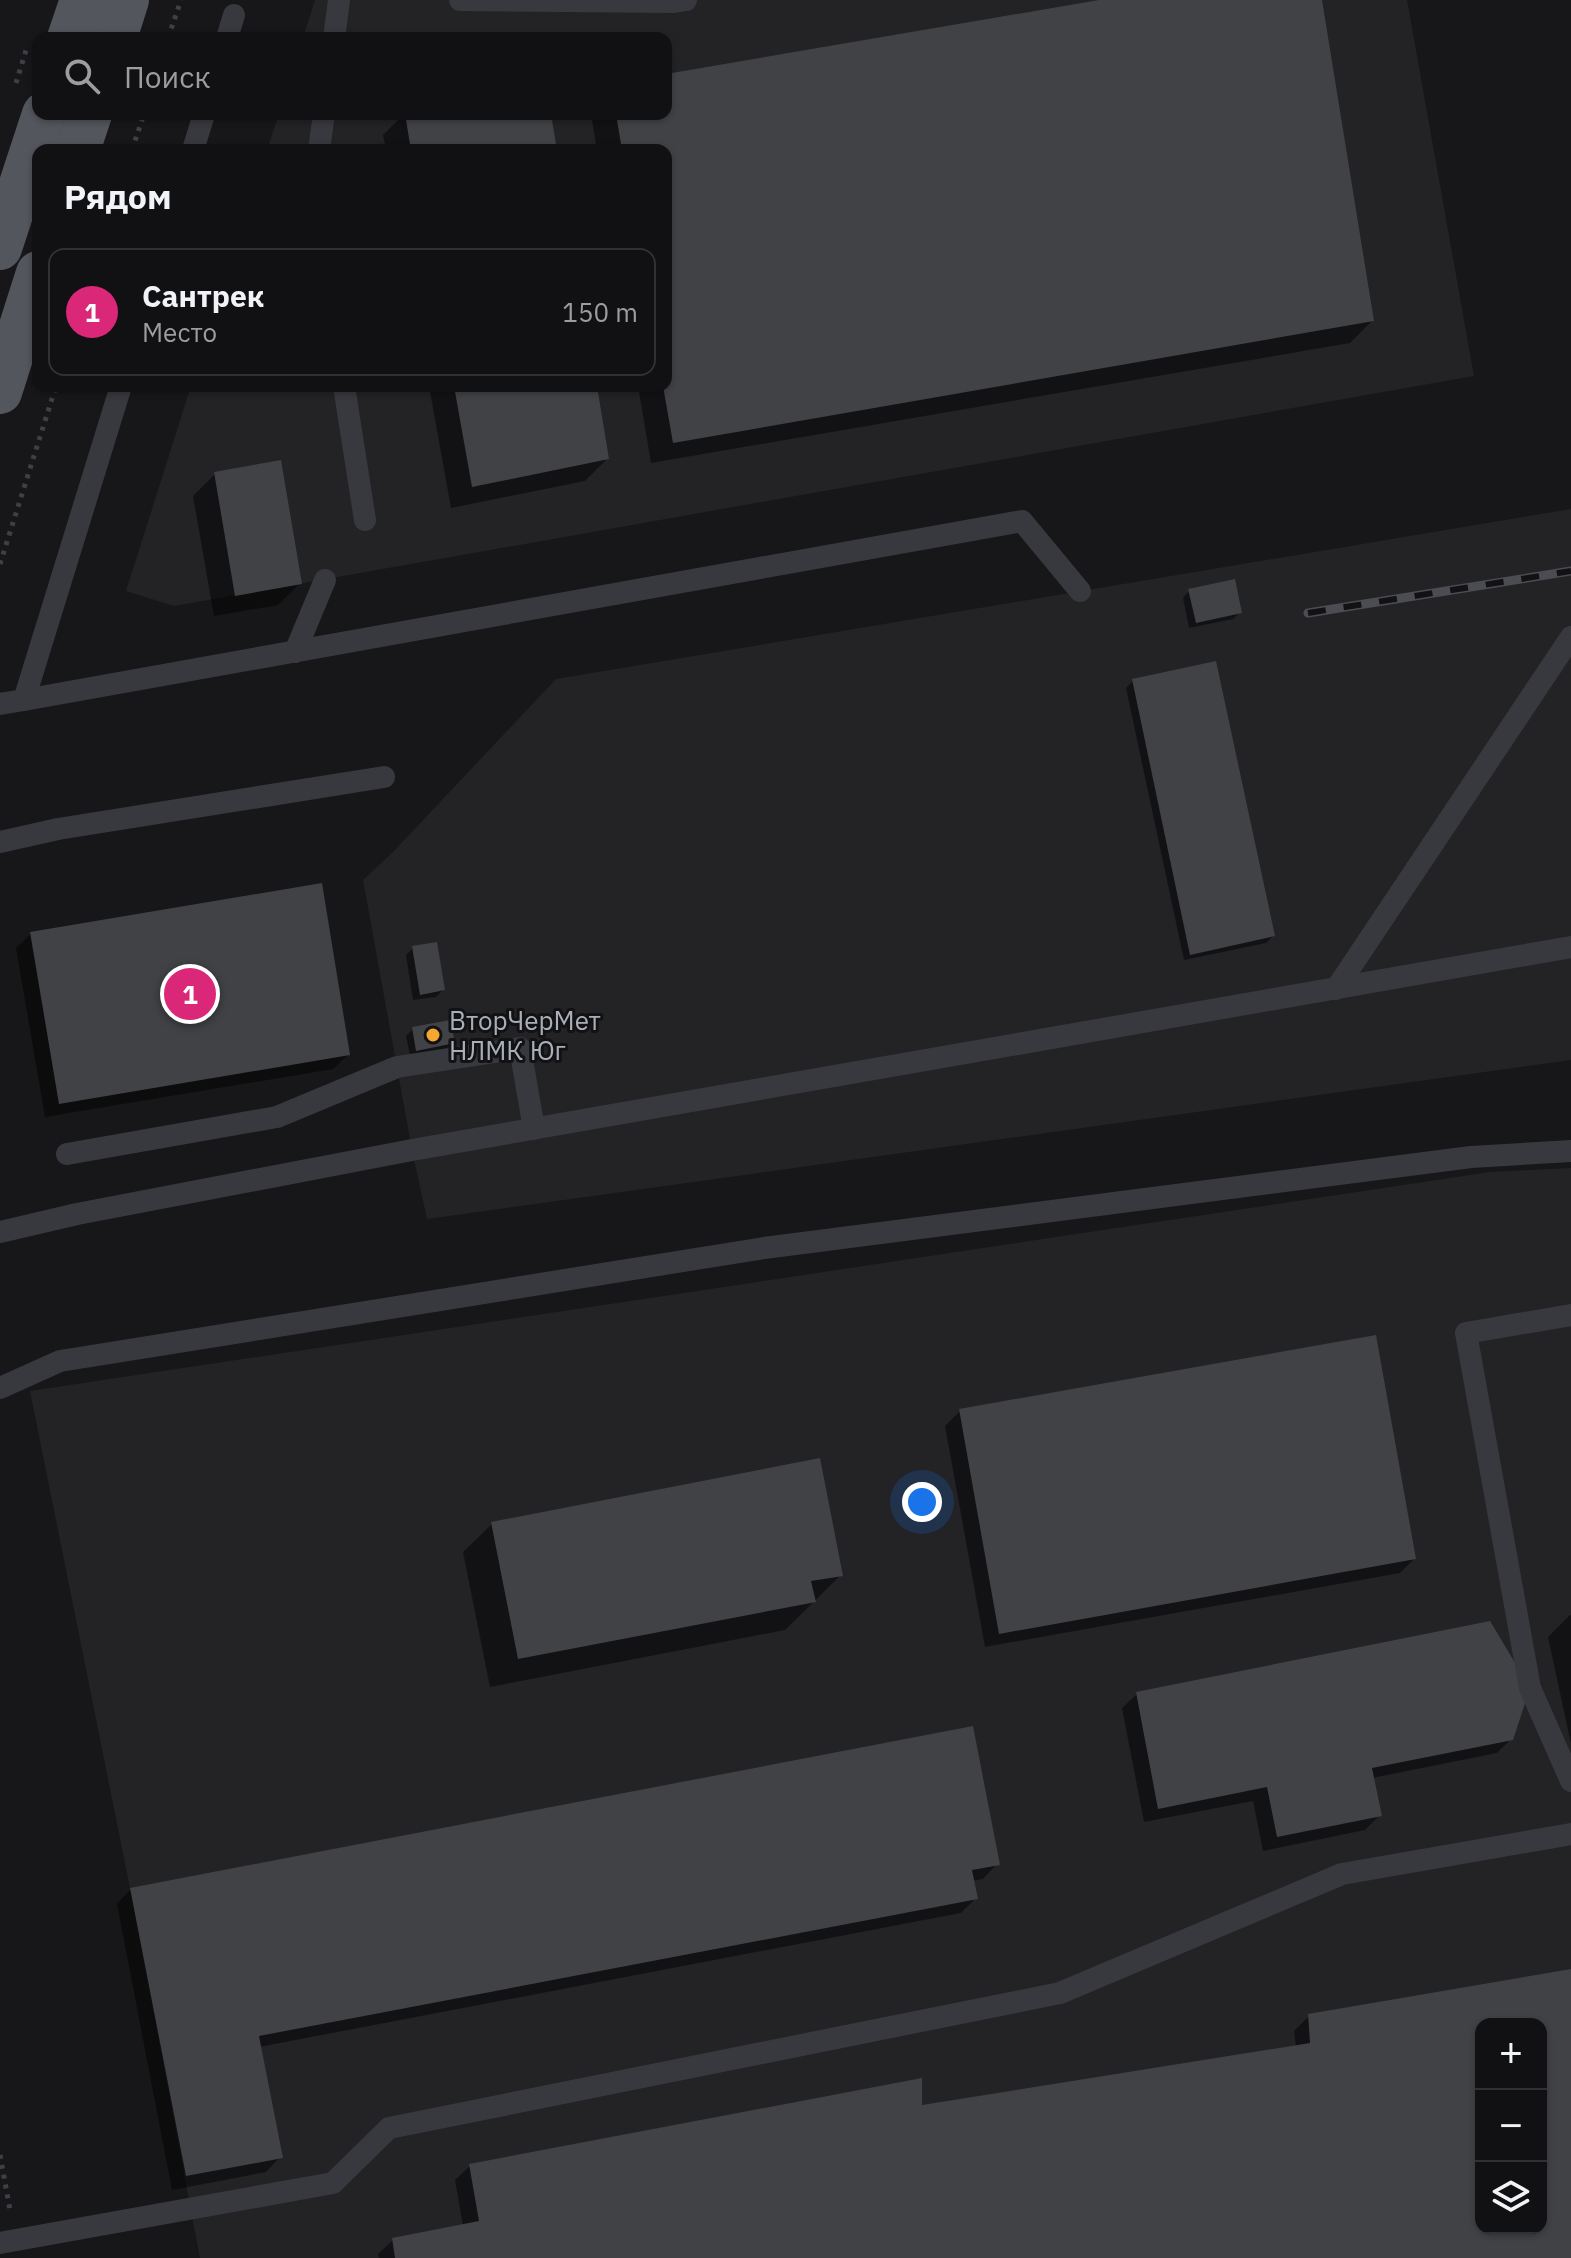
<!DOCTYPE html>
<html lang="ru">
<meta charset="utf-8">
<style>
:root{--surface:#111113;--page:#1a1a1c;--text:#f1f3f6;--muted:#9c9da0;--line:#303133;--accent:#db2777}
body{margin:0;font-family:"IBM Plex Sans",sans-serif;background:var(--page);color:var(--text)}
.controls{position:absolute;right:24px;bottom:24px;display:grid;overflow:hidden;border-radius:16px;box-shadow:0 2px 6px #0004}
.controls button{width:72px;height:72px;display:grid;place-items:center;padding:0;border:0;border-bottom:2px solid var(--line);background:var(--surface);color:var(--text);font:40px sans-serif}
.you{position:absolute;left:922px;top:1502px;width:28px;height:28px;margin:-20px;border:6px solid #fff;border-radius:50%;background:#1a73e8;box-shadow:0 0 0 12px #1a73e833}
.badge{display:grid;place-items:center;width:52px;height:52px;border-radius:50%;background:var(--accent);color:#fff;font-size:26px;font-weight:700}
.pin{position:absolute;translate:-50% -50%;border:4px solid #fff;box-shadow:0 2px 8px #0006}
.list{margin:0;padding:0;list-style:none}
h2{display:flex;justify-content:space-between;align-items:center;height:104px;margin:0;padding:0 32px;font-size:34px}
h2 small{font-size:26px;font-weight:400;color:var(--muted)}
.list li{display:grid;grid-template-columns:52px 1fr auto;gap:24px;align-items:center;box-sizing:border-box;height:128px;margin:0 16px 16px;padding:0 16px;border:2px solid var(--line);border-radius:16px}
.list b{display:block;font-size:30px;white-space:nowrap}
.list p{margin:0;font-size:26px;white-space:nowrap;color:var(--muted)}
.list em{font-size:26px;font-style:normal;color:var(--muted)}
.icon{flex:none;width:44px;height:44px;fill:none;stroke:currentColor;stroke-width:2;stroke-linecap:round;stroke-linejoin:round}
.map{position:relative;flex:none;width:1571px;height:2258px;overflow:hidden}
.search{position:absolute;background:var(--surface);box-shadow:0 2px 6px #0004;left:32px;top:32px;width:640px;height:88px;display:flex;align-items:center;gap:20px;box-sizing:border-box;padding:0 28px;border-radius:16px;color:var(--muted);font-size:30px}
.panel{position:absolute;background:var(--surface);box-shadow:0 2px 6px #0004;left:32px;top:144px;width:640px;height:248px;border-radius:16px}
.map>svg:first-child{display:block}
.built{fill:#232326;fill-rule:evenodd}
.shadow{fill:#0007;fill-rule:evenodd}
.building{fill:#414246;fill-rule:evenodd}
.lines{fill:none;stroke-linecap:round;stroke-linejoin:round}
.path{stroke:#3e4045;stroke-width:5;stroke-dasharray:4 6;stroke-linecap:butt}
.service{stroke:#38393e;stroke-width:22}
.primary{stroke:#54565d;stroke-width:44}
.rail-casing{stroke:#4b4d53;stroke-width:9}
.rail{stroke:#121214;stroke-width:6;stroke-dasharray:18;stroke-linecap:butt}
.poi-dot{fill:#f6a732;stroke:#121214;stroke-width:3}
.labels{text-anchor:middle;dominant-baseline:central;stroke-width:6;stroke-linejoin:round;paint-order:stroke}
.poi-label{font-size:26px;fill:#a9afb9;stroke:#121214;text-anchor:start}
</style>
<div class="map">
<svg width="1571" height="2258" viewBox="0 0 1571 2258">
<rect width="100%" height="100%" fill="#171719"/>
<!-- built -->
<g class="built">
<polygon points="315,0 1407,0 1474,376 174,606 126,591 191,386 666,386 666,150 267,150 279,114 666,114 666,38 303,38"/>
<polygon points="1571,509 1571,1060 427,1219 412,1150 363,880 392,853 556,679"/>
<path d="M 1571,1168 L 1571,2258 L 200,2258 L 130,1888 L 30,1391 L 1490,1172 ZM 1481,2024 L 1541,2024 L 1541,2228 L 1481,2228 Z"/>
</g>
<!-- shadow -->
<g class="shadow">
<polygon points="1110,0 1320,0 1372,321 1350,343 651,463 638,386 666,386 666,150 597,150 591,114 666,114 666,76"/>
<polygon points="404,114 549,114 555,150 386,150 383,135"/>
<polygon points="429,386 595,386 607,459 585,481 451,508"/>
<polygon points="215,474 300,583 278,605 214,616 193,496"/>
<polygon points="1189,591 1240,612 1233,619 1189,628 1183,598"/>
<polygon points="1133,681 1273,936 1266,943 1184,960 1126,688"/>
<polygon points="31,934 348,1055 333,1069 45,1117 16,948"/>
<polygon points="413,948 443,990 436,997 413,1000 406,955"/>
<polygon points="413,1029 453,1043 446,1049 410,1056 406,1036"/>
<polygon points="960,1411 1414,1559 1400,1573 985,1647 945,1426"/>
<polygon points="492,1524 841,1575 785,1630 490,1687 463,1552"/>
<polygon points="1570,1615 1571,1615 1571,1744 1548,1637"/>
<polygon points="1137,1694 1512,1738 1497,1753 1372,1778 1379,1816 1365,1830 1263,1851 1253,1801 1144,1822 1122,1708"/>
<polygon points="997,1864 983,1879 972,1881 976,1898 961,1913 259,2047 280,2157 266,2172 172,2190 117,1904 131,1889"/>
<path d="M 1571,1971 L 1571,2258 L 379,2258 L 378,2254 L 393,2240 L 463,2226 L 455,2180 L 470,2166 L 920,2108 L 1296,2047 L 1294,2031 L 1309,2016 ZM 1481,2024 L 1541,2024 L 1541,2228 L 1481,2228 Z"/>
</g>
<!-- building -->
<g class="building">
<polygon points="1099,0 1322,0 1374,321 673,443 663,386 666,386 666,150 622,150 616,114 666,114 666,74"/>
<polygon points="405,114 551,114 557,150 411,150"/>
<polygon points="454,386 597,386 609,459 472,487"/>
<polygon points="281,460 302,584 235,596 214,472"/>
<polygon points="1235,579 1242,613 1196,623 1188,589"/>
<polygon points="1216,661 1275,936 1190,955 1132,679"/>
<polygon points="322,883 350,1055 59,1104 30,932"/>
<polygon points="437,942 445,990 420,995 412,946"/>
<polygon points="450,1020 455,1043 416,1051 412,1027"/>
<polygon points="1376,1335 1416,1559 999,1634 959,1409"/>
<polygon points="820,1458 843,1576 811,1581 816,1602 518,1659 491,1522"/>
<polygon points="1490,1621 1530,1688 1513,1740 1372,1768 1382,1816 1277,1837 1267,1787 1158,1809 1136,1692"/>
<polygon points="973,1726 1000,1865 972,1870 978,1899 259,2036 283,2158 186,2176 130,1888"/>
<path d="M 1571,1969 L 1571,2258 L 395,2258 L 392,2238 L 479,2221 L 469,2164 L 922,2078 L 922,2105 L 1310,2043 L 1308,2014 ZM 1481,2024 L 1541,2024 L 1541,2228 L 1481,2228 Z"/>
</g>
<g class="lines">
<!-- path -->
<g class="path">
<polyline points="168,38 181,0"/>
<polyline points="16,83 27,47"/>
<polyline points="132,150 144,114"/>
<polyline points="0,564 56,386"/>
<polyline points="0,2155 10,2210"/>
</g>
<!-- service -->
<g class="service">
<polyline points="460,0 674,2 686,0"/>
<polyline points="227,38 234,15"/>
<polyline points="334,38 339,0"/>
<polyline points="193,150 204,114"/>
<polyline points="319,150 324,114"/>
<polyline points="344,386 365,520"/>
<polyline points="295,652 325,580"/>
<polyline points="24,700 1022,521 1080,591"/>
<polyline points="0,704 24,700 121,386"/>
<polyline points="0,842 58,829 384,777"/>
<polyline points="1336,989 1571,637"/>
<polyline points="67,1154 277,1117 397,1067 520,1048 534,1129"/>
<polyline points="0,1232 77,1214 412,1150 1571,947"/>
<polyline points="1571,1315 1466,1333 1530,1688 1571,1781"/>
<polyline points="0,1388 60,1361 764,1248 1471,1157 1571,1151"/>
<polyline points="0,2243 333,2183 389,2128 1060,1993 1342,1874 1571,1834"/>
</g>
<!-- primary -->
<g class="primary">
<polyline points="69,38 82,0"/>
<polyline points="115,38 127,0"/>
<polyline points="78,150 90,114"/>
<polyline points="0,248 44,114"/>
<polyline points="0,392 38,273"/>
</g>
<defs>
<polyline id="rail" points="1308,613 1571,571"/>
</defs>
<!-- rail casing -->
<use href="#rail" class="rail-casing"/>
<!-- rail -->
<use href="#rail" class="rail"/>
</g>
<!-- markers -->
<circle class="poi-dot" cx="433" cy="1035" r="8"/>
<g class="labels">
<!-- poi labels -->
<g class="poi-label">
<text x="449" y="1020">ВторЧерМет<tspan x="449" dy="30">НЛМК Юг</tspan></text>
</g>
</g>
</svg>
<div class="controls">
<button>+</button>
<button>−</button>
<button><svg class="icon" aria-label="layers" viewBox="0 0 24 24"><path d="M12 4l9 5-9 5-9-5zM3 14l9 5 9-5"/></svg></button>
</div>
<div class="you"></div>
<div class="pin badge" style="left:190px;top:994px">1</div>
<div class="search"><svg class="icon" aria-label="search" viewBox="0 0 24 24"><circle cx="10" cy="10" r="6"/><path d="M15 15l6 6"/></svg>Поиск</div>
<section class="panel">
<h2>Рядом<small></small></h2>
<ul class="list">
<li><span class="badge">1</span><div><b>Сантрек</b><p>Место</p></div><em>150 m</em></li>
</ul>
</section>
</div>
